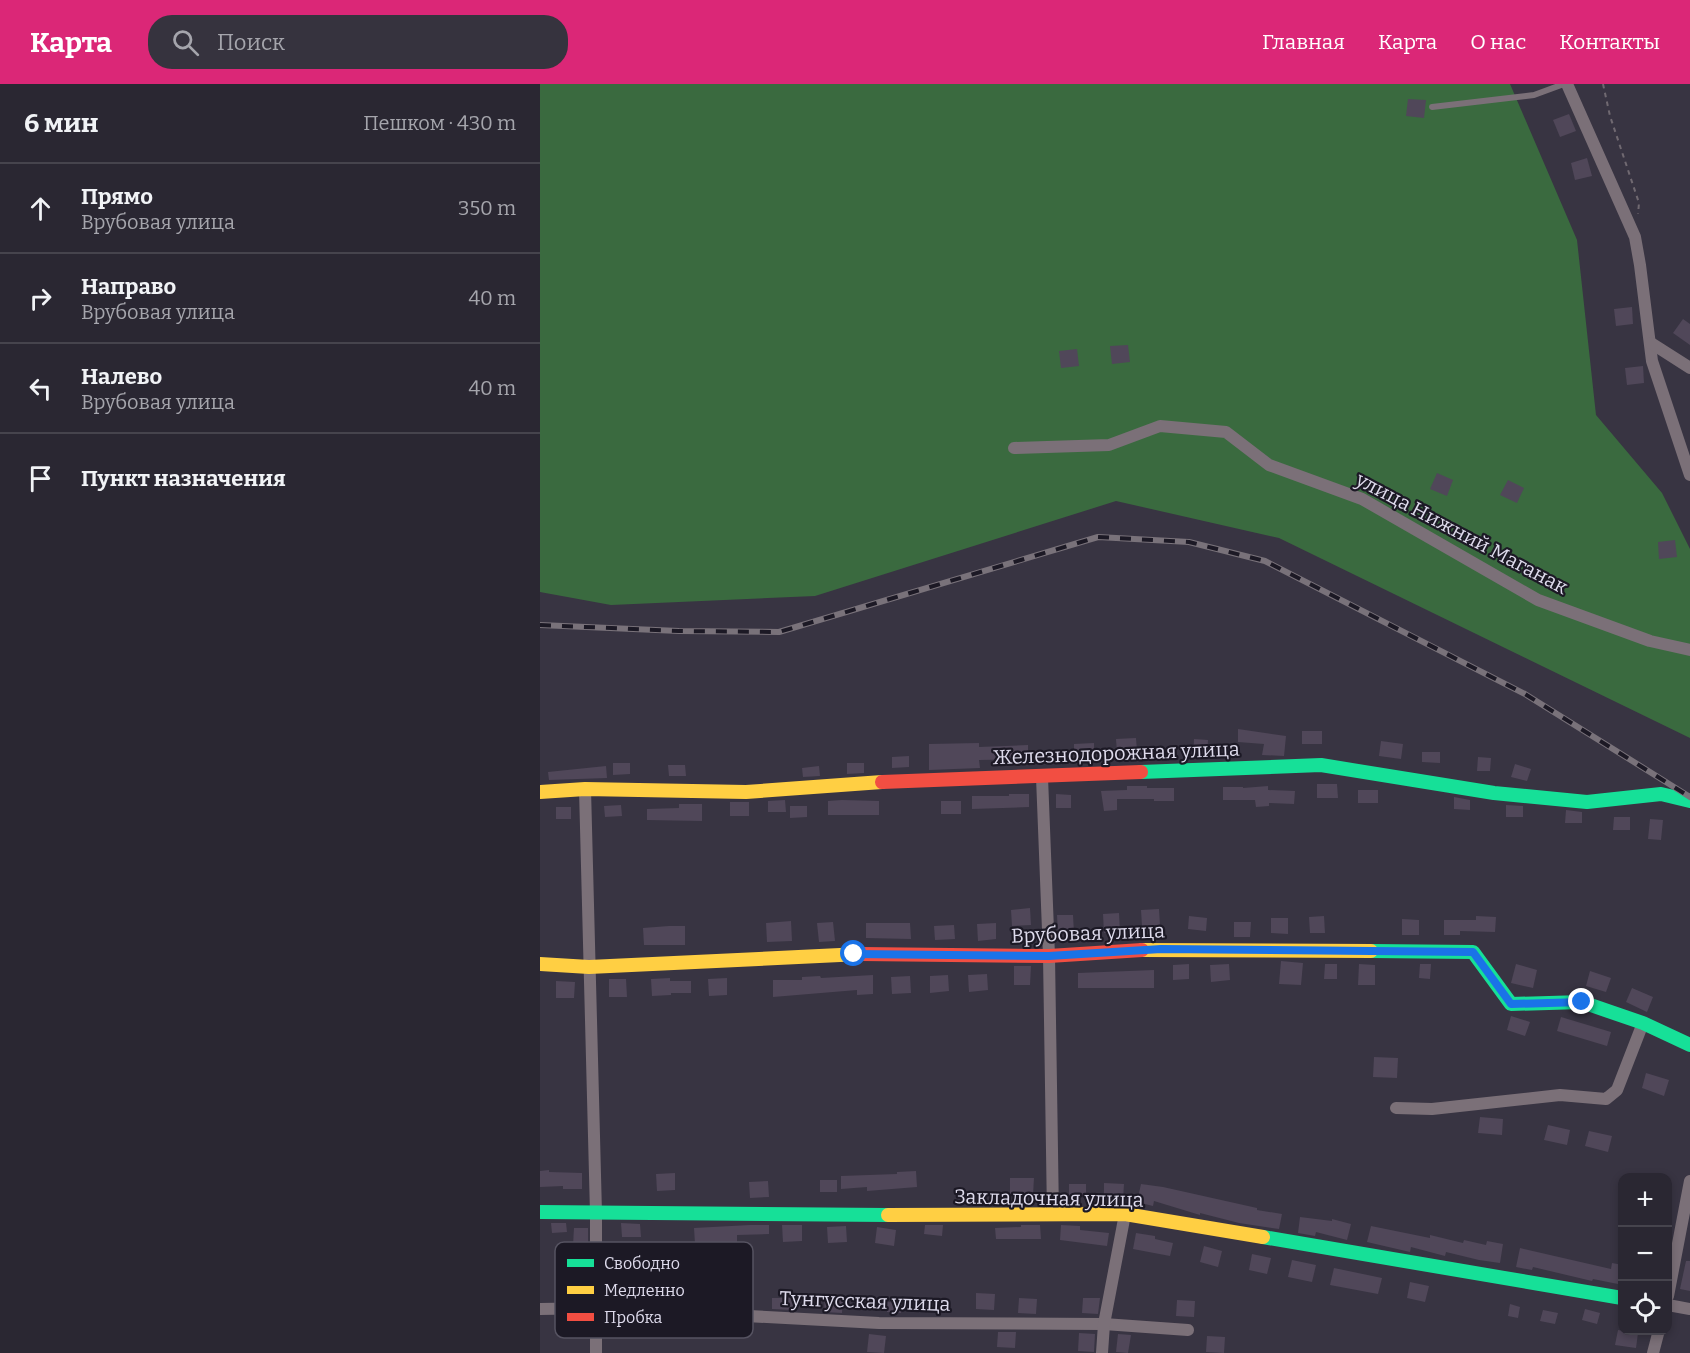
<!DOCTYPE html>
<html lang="ru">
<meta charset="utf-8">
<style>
:root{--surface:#2a2732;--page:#36333e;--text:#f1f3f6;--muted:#a5a5ac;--line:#46444d;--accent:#db2777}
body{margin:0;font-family:Bitter,serif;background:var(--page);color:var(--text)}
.controls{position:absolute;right:18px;bottom:18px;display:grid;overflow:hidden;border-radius:12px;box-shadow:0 3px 9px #0003}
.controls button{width:54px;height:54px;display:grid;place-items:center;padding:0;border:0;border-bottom:2px solid var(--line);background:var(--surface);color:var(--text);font:30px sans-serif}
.stop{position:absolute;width:18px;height:18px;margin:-14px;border:4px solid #1a73e8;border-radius:50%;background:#fff}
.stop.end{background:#1a73e8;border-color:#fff;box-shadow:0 2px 6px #0008}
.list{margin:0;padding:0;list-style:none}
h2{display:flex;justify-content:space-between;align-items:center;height:78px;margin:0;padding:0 24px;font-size:26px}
h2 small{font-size:20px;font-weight:400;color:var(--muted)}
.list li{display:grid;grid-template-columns:39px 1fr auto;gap:18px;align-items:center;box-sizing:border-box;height:90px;padding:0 24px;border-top:2px solid var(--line)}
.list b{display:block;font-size:22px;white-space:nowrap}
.list p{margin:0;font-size:20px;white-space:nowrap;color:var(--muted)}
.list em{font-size:20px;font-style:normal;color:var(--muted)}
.icon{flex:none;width:33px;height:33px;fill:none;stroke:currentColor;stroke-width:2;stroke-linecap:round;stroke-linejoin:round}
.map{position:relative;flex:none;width:1150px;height:1269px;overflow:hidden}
header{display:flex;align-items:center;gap:36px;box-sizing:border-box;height:84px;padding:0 30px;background:var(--accent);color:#fff}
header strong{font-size:28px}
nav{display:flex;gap:33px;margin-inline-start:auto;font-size:21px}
.search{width:420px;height:54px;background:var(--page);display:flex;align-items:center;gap:15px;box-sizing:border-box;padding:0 21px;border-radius:24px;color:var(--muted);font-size:22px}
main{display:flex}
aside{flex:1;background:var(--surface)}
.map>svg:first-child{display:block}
.forest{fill:#3a6a3f}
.building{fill:#504759}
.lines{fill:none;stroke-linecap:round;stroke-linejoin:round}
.path{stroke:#706971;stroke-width:2;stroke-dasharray:4.5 4.5;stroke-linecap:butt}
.lane{stroke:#7b7078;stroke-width:6}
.street{stroke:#7b7078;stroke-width:12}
.fast{stroke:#16e098;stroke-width:14}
.slow{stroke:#ffcf43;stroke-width:14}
.jam{stroke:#f24e42;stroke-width:14}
.rail-casing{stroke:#79727a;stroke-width:6}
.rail{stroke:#1c1925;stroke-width:4;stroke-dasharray:11;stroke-linecap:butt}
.route{stroke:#1a73e8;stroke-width:8}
.labels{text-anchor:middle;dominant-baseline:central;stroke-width:4.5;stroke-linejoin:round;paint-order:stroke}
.street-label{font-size:20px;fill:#dedbec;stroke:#1c1925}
.key{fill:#1c1925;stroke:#565361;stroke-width:1.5}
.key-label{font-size:16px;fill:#dedbec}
</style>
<header>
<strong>Карта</strong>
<div class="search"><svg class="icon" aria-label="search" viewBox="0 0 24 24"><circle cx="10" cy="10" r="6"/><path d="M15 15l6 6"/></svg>Поиск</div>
<nav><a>Главная</a><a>Карта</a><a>О нас</a><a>Контакты</a></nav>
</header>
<main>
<aside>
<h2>6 мин<small>Пешком · 430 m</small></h2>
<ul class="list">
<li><svg class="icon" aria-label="ahead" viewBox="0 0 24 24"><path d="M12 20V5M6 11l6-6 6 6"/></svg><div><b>Прямо</b><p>Врубовая улица</p></div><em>350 m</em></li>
<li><svg class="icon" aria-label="right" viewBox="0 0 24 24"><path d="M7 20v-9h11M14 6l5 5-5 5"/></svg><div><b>Направо</b><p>Врубовая улица</p></div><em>40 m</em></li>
<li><svg class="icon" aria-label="left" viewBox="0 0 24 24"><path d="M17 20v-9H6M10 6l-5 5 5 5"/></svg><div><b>Налево</b><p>Врубовая улица</p></div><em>40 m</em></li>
<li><svg class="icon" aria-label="arrive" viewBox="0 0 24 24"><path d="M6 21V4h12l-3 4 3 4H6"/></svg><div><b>Пункт назначения</b></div></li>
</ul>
</aside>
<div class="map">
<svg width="1150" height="1269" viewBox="0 0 1150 1269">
<rect width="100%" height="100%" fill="#383442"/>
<!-- forest -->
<polygon class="forest" points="0,0 970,0 1037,156 1056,331 1122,409 1150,465 1150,654 739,454 576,417 275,512 71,521 0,508"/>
<!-- building -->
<g class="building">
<polygon points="868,15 886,16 884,34 866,32"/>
<polygon points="1029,30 1036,47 1020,53 1013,36"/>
<polygon points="1047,74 1052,92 1035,96 1031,79"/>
<polygon points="1092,223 1093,240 1076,242 1074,225"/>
<polygon points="1143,235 1150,240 1150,261 1133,249"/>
<polygon points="588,261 590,278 572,280 570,262"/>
<polygon points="537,265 539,282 521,284 519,267"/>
<polygon points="1103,282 1104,299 1087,301 1085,284"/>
<polygon points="897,389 913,396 907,412 890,405"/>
<polygon points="968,396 984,404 977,419 960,411"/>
<polygon points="1135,456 1137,473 1119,475 1118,458"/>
<polygon points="698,645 746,652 744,672 722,671 724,660 698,658"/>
<rect x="762" y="647" width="20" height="13"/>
<polygon points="596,654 597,667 577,669 576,655"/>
<polygon points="654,655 668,656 667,675 653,675"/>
<polygon points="841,657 863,660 861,675 839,672"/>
<polygon points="439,659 439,663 488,661 488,675 439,676 440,684 389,686 389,660"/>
<polygon points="554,659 554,673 534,673 534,660"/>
<polygon points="882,668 900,668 900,679 882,678"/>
<polygon points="369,672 369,683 352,684 352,673"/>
<polygon points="938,673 951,674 950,687 937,687"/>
<polygon points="73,679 90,679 90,690 73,691"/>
<polygon points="307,679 324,679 324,689 307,690"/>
<polygon points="975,680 991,685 987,697 971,693"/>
<polygon points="128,681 145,681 146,692 129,692"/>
<polygon points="66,682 67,694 9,696 8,688"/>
<polygon points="279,682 280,692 263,693 262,684"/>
<polygon points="777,700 797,700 798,714 777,714"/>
<polygon points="587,702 607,702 607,704 634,704 634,717 614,717 614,715 577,715 577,726 564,727 561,707 587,706"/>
<polygon points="728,702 728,706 755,707 754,720 729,719 729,722 716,723 715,716 683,716 683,703 703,703 703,704"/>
<rect x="818" y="706" width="20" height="13"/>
<polygon points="469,710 489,710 489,723 432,725 432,712 469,712"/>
<polygon points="516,710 531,711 531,724 516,724"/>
<polygon points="914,713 930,716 930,726 914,725"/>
<polygon points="245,716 246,728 228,728 228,717"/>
<polygon points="302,716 339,717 339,731 288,731 288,717"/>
<rect x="401" y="717" width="20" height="13"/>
<rect x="190" y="718" width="19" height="14"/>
<polygon points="139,720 162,720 162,737 107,736 107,725 139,724"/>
<polygon points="81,721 82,732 65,733 64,722"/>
<polygon points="966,721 983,722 983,733 966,733"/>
<polygon points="250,722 267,722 267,733 250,734"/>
<rect x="16" y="723" width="15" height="12"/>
<polygon points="1026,726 1042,728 1042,739 1025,739"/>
<polygon points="1074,733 1090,733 1090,746 1073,746"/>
<polygon points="1110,735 1123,736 1121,756 1108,755"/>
<polygon points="490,824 491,841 472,842 471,826"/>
<polygon points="619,825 620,841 602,842 601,826"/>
<polygon points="579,829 580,848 564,849 563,830"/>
<polygon points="517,831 533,831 534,849 518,850"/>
<polygon points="649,832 667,834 666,847 648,845"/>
<polygon points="784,832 785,849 770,849 769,833"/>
<polygon points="936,832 956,833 955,848 920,847 920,851 904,851 904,836 936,836"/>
<polygon points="731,834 748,834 748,850 731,849"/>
<polygon points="862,835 879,836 879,851 862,851"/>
<polygon points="251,837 252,857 227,858 226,839"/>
<polygon points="293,838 295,857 279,858 277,839"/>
<polygon points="694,838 711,838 710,853 694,853"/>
<polygon points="326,839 370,839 371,855 326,854"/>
<polygon points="456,839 456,855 438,857 437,840"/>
<polygon points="414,841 415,855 395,856 394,842"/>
<polygon points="129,842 145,842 145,861 104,861 103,844"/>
<polygon points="741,877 763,879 761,901 739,900"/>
<polygon points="649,880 649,895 633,896 633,881"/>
<polygon points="689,880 690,896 671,898 670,881"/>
<polygon points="785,880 797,880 797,895 784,895"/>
<polygon points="819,880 835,881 835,901 818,901"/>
<polygon points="880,880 891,880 890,895 879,894"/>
<polygon points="976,880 997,886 993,904 971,899"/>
<polygon points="474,882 491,882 490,901 474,901"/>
<polygon points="614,886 614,904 538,904 538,889"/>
<polygon points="1050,887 1071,894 1066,908 1046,902"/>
<polygon points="447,890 448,906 429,908 428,891"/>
<polygon points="333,891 333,910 317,911 317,906 233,913 233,896 262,896 262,893 280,892 281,894"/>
<polygon points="408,891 409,907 390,909 390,892"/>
<polygon points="370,892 371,909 352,910 351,893"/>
<polygon points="130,894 130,897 151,897 151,909 131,909 131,911 112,912 111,895"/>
<polygon points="187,894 187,911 169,912 168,895"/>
<polygon points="69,895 86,895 87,913 69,913"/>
<polygon points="16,897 35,898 34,914 16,914"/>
<polygon points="1092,904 1113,913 1107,928 1086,918"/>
<polygon points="971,932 990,938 985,952 967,946"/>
<polygon points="1021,933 1071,948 1067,962 1017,947"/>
<polygon points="834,973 858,974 857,994 833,993"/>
<polygon points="1106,989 1129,996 1124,1012 1102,1004"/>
<polygon points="940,1033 963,1035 962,1051 938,1049"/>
<polygon points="1008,1041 1030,1046 1027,1061 1004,1056"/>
<polygon points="1049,1047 1072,1052 1068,1068 1045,1062"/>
<polygon points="9,1086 9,1088 42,1089 42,1105 23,1105 23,1102 0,1103 0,1087"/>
<polygon points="376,1087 377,1103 327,1107 327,1103 301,1105 301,1092 357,1090 357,1088"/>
<polygon points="135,1089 135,1106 117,1107 116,1090"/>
<polygon points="470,1094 494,1094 493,1111 470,1110"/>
<rect x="280" y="1096" width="17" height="12"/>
<polygon points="228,1097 229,1113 210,1114 209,1098"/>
<polygon points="564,1099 584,1100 583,1116 564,1115"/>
<rect x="529" y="1100" width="17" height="12"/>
<polygon points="601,1100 623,1103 717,1124 717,1126 742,1130 739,1145 699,1139 660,1129 660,1131 614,1117 613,1122 597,1118"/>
<polygon points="760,1133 792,1137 792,1135 811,1140 807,1156 776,1148 775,1152 758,1149"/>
<polygon points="11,1139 26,1139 27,1148 12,1149"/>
<polygon points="81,1139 100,1140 101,1153 82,1153"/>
<polygon points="210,1141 229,1141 229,1150 197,1151 197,1158 155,1160 154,1144"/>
<polygon points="242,1141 262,1141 262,1157 243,1158"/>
<polygon points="385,1141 403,1141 402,1152 384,1150"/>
<polygon points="481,1141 500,1141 501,1155 456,1155 455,1144 481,1143"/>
<polygon points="521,1141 540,1142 540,1146 569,1149 567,1162 520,1156"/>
<polygon points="306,1142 307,1158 288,1159 287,1143"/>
<polygon points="831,1142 890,1154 890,1151 923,1159 924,1156 946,1161 947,1157 963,1160 960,1179 939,1176 906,1168 905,1172 871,1163 870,1168 827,1158"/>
<polygon points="337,1143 356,1146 354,1162 335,1159"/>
<polygon points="34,1144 48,1144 48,1162 33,1161"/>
<polygon points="596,1149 615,1152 615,1155 633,1159 630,1172 593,1165"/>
<polygon points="664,1162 682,1167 678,1183 660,1178"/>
<polygon points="980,1164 1071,1185 1072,1179 1083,1181 1083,1201 1053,1195 1052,1197 993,1183 992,1186 976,1183"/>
<polygon points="712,1170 731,1174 727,1190 709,1186"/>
<polygon points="752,1176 776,1181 772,1198 748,1193"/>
<polygon points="1146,1177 1150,1177 1150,1207 1140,1205"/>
<polygon points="794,1184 842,1194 838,1210 790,1201"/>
<polygon points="870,1198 889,1202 885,1218 867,1214"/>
<polygon points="436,1209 455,1210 454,1226 436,1225"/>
<polygon points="285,1212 303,1213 302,1229 284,1228"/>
<polygon points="232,1214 253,1214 253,1226 232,1225"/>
<polygon points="479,1214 497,1215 496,1230 478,1229"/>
<polygon points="543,1214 560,1214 558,1230 542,1229"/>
<polygon points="637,1216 655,1217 654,1233 636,1232"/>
<polygon points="347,1218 362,1219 361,1229 347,1228"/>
<polygon points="970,1220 980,1223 978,1234 968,1232"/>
<polygon points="1045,1225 1060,1229 1057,1240 1042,1236"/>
<polygon points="1003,1226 1018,1229 1015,1240 1000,1237"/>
<polygon points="1078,1246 1098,1249 1096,1264 1075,1261"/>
<polygon points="458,1248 476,1248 475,1264 457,1263"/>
<polygon points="539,1249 555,1250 554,1268 538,1267"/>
<polygon points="329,1250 346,1252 344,1269 327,1268"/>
<polygon points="578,1250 591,1251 588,1269 576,1268"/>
<polygon points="667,1252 685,1253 684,1269 666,1268"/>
</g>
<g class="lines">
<!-- path -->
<polyline class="path" points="1063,0 1070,32 1099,119 1098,130"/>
<!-- lane -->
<polyline class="lane" points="892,23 994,11 1024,0"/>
<!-- street -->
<g class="street">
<polyline points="1027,0 1095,153 1100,181 1112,277 1150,391"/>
<polyline points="1111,259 1150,284"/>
<polyline points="474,364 569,361 620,342 686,348 729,381 822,415 998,516 1110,557 1150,566"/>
<polyline points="502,693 509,872 513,1131"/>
<polyline points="45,705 56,1129 56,1269"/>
<polyline points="856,1024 892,1025 1020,1011 1066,1015 1077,1006 1103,939"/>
<polyline points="1128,1212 1150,1097"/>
<polyline points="1128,1221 1150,1225"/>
<polyline points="0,1225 57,1224 339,1239 564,1240 648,1246"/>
<polyline points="562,1269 564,1240 585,1130"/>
<polyline points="1113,1269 1119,1246"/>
</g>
<!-- fast -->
<g class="fast">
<polyline points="601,688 781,681 954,709 1047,718 1121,710 1150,717"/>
<polyline points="831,867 933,868 971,920 1042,918 1103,939 1150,961"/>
<polyline points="0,1128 348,1131"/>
<polyline points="723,1153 1082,1214"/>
</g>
<!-- slow -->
<g class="slow">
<polyline points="0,708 45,705 206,708 342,698"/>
<polyline points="602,866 831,867"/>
<polyline points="0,880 49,883 321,870"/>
<polyline points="348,1131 585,1130 723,1153"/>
</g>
<!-- jam -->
<g class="jam">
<polyline points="342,698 601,688"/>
<polyline points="321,870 509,872 602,866"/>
</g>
<defs>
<polyline id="rail" points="0,541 139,547 239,548 558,453 649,458 725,477 985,610 1150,713"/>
</defs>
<!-- rail casing -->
<use href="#rail" class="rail-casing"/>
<!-- rail -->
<use href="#rail" class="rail"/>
</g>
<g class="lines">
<!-- route -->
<polyline class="route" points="314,870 509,872 621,865 933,868 971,920 1042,918"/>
</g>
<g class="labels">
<!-- street labels -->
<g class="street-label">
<text transform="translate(922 449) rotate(28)">улица Нижний Маганак</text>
<text transform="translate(576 669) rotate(-2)">Железнодорожная улица</text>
<text transform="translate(548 849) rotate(-2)">Врубовая улица</text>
<text transform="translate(509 1114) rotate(1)">Закладочная улица</text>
<text transform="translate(325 1217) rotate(2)">Тунгусская улица</text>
</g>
</g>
<!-- legend -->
<rect x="15" y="1158" width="198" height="96" rx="9" class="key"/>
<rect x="27" y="1175" width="27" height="8" fill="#16e098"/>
<rect x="27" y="1202" width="27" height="8" fill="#ffcf43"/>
<rect x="27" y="1229" width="27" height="8" fill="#f24e42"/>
<g class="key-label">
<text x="64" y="1185">Свободно</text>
<text x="64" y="1212">Медленно</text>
<text x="64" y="1239">Пробка</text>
</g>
</svg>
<div class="controls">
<button>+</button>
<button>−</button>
<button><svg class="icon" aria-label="locate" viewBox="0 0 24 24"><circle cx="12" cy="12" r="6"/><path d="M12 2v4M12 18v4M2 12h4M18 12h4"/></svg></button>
</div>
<div class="stop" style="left:314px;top:870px"></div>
<div class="stop end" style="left:1042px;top:918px"></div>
</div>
</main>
